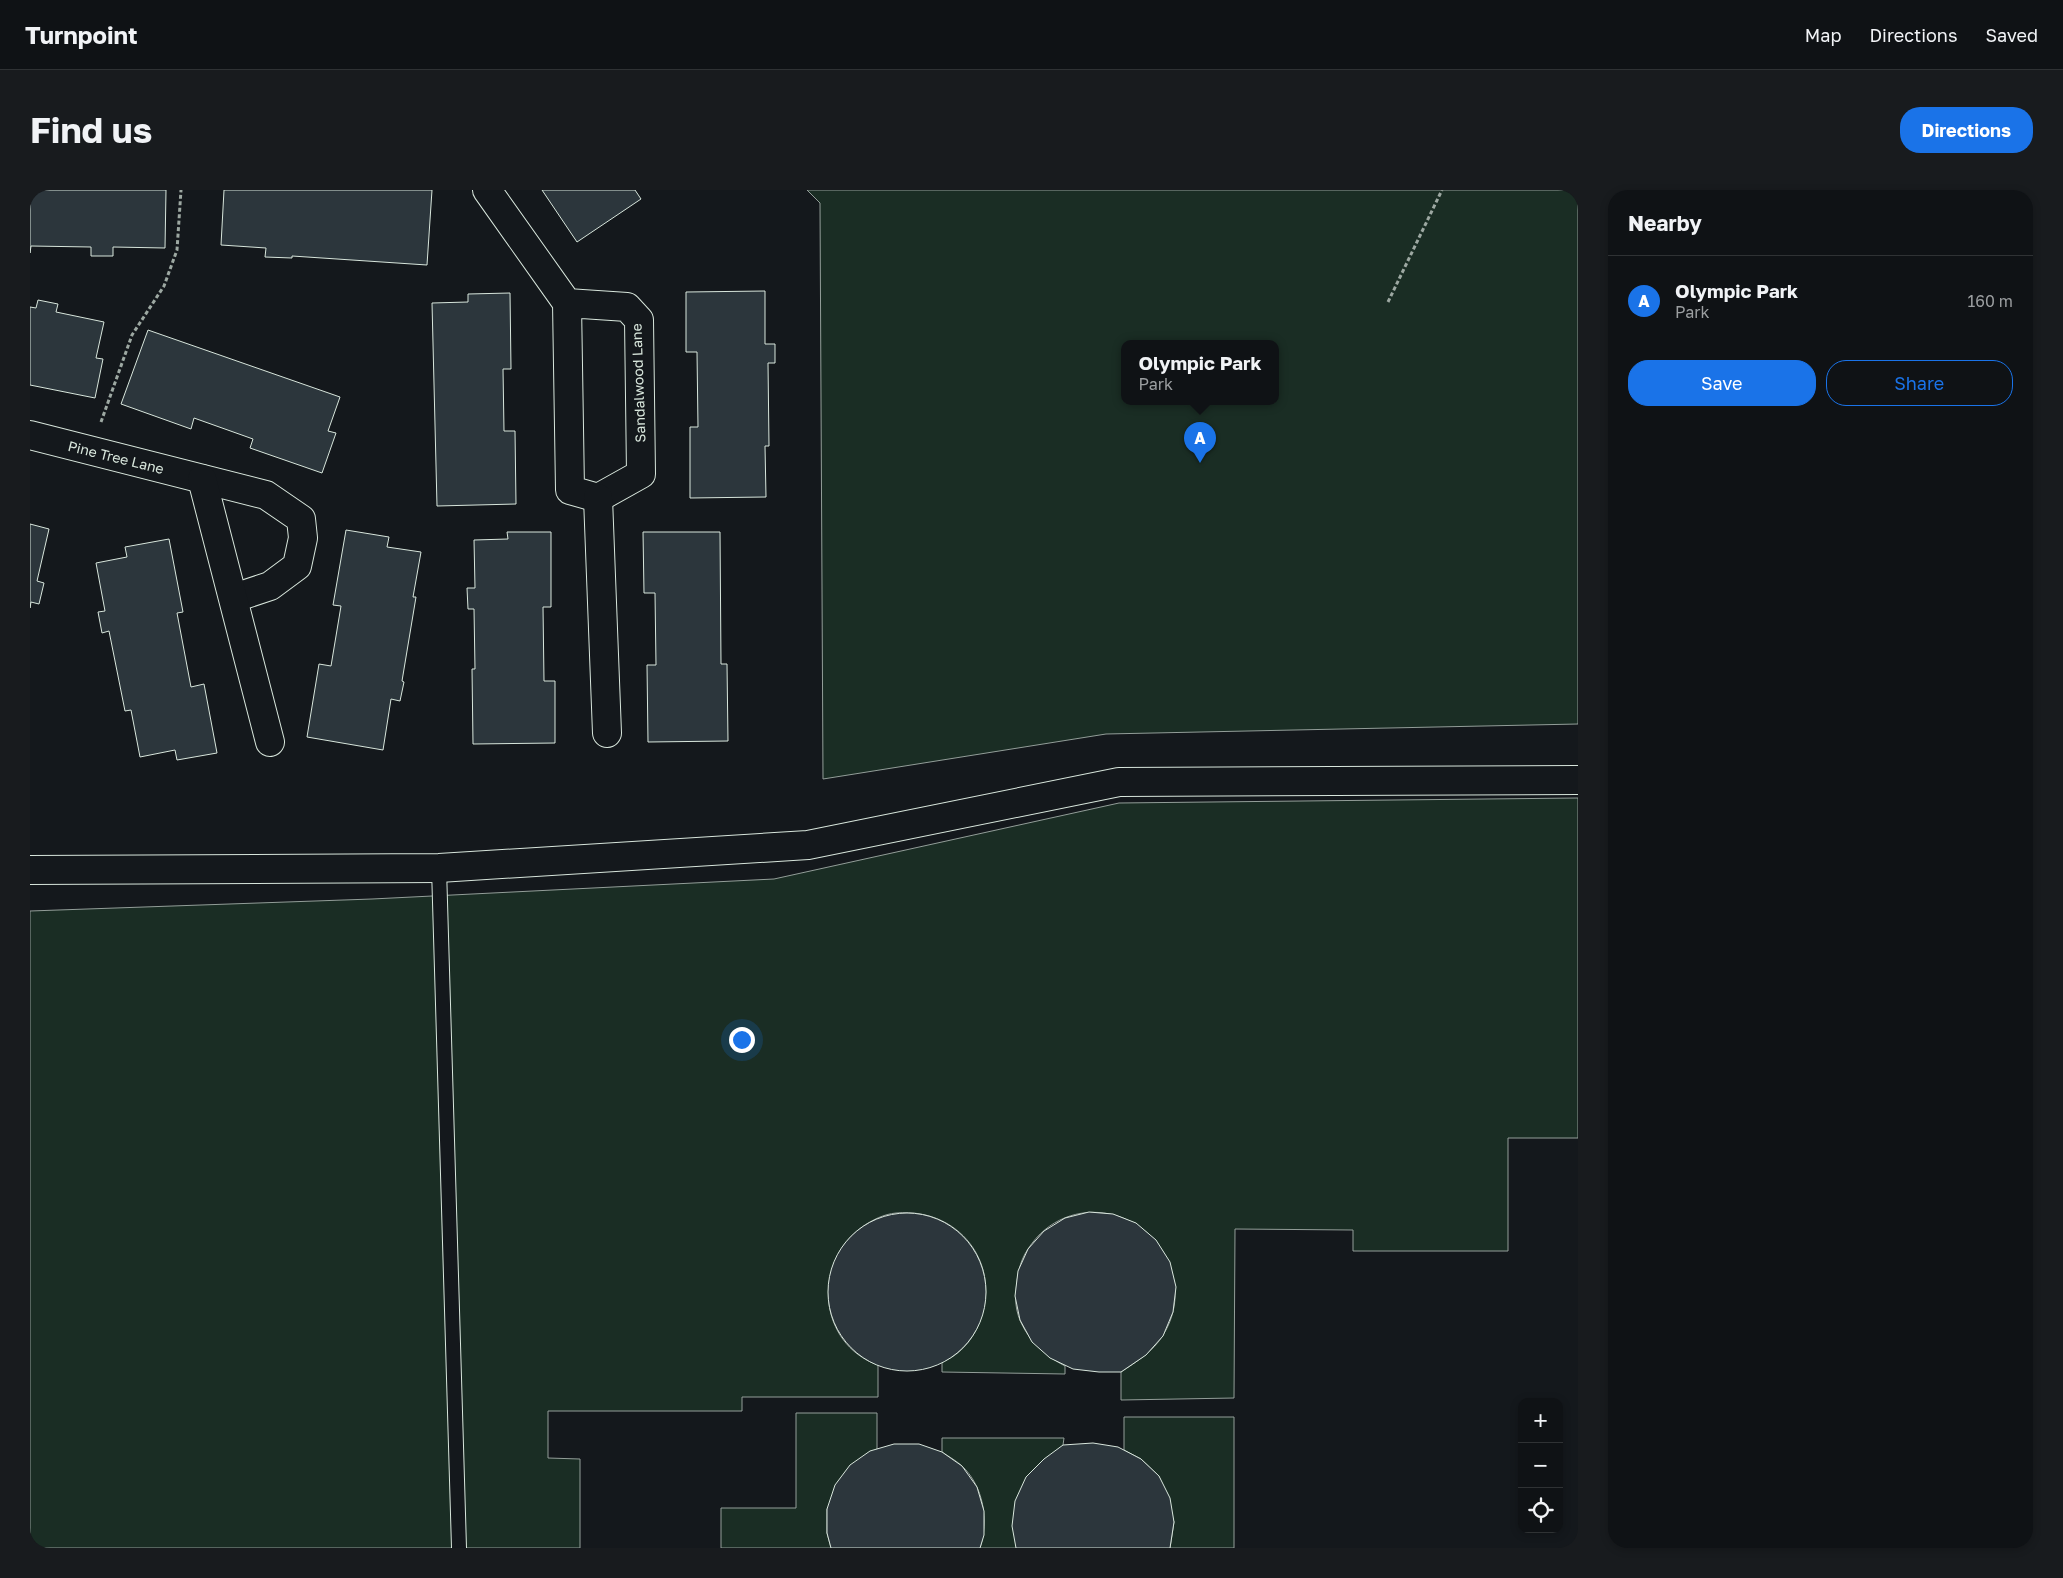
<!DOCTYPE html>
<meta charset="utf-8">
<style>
:root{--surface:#0f1215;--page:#181b1e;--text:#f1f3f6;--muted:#9b9ea0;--line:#2f3234;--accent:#1a73e8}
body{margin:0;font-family:"Golos Text",sans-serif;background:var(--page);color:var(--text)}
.controls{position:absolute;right:15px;bottom:15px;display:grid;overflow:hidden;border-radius:10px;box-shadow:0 2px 8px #0003}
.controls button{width:45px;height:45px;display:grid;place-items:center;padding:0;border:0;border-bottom:1px solid var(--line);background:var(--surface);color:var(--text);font:25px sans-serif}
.you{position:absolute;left:711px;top:849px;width:18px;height:18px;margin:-12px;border:4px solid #fff;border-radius:50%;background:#1a73e8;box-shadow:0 0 0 8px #1a73e833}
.badge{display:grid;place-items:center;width:32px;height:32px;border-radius:50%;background:var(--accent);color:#fff;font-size:16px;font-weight:700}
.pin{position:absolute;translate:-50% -41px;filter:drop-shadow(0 1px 2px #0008)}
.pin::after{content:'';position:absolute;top:26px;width:18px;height:15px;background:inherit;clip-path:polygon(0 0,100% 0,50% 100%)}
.popup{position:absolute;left:1091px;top:150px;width:158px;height:65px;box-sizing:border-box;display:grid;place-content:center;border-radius:10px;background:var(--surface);filter:drop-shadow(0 1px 4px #0005);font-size:16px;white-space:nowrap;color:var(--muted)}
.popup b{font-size:19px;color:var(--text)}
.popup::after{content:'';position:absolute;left:50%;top:100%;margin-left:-10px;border:10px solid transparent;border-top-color:var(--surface)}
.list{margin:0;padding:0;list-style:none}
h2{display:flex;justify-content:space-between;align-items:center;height:65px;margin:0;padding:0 20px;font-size:21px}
h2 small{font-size:16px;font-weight:400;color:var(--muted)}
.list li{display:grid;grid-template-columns:32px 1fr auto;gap:15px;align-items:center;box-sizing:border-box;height:90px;padding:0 20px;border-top:1px solid var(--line)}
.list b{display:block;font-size:19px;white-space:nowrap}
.list p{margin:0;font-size:16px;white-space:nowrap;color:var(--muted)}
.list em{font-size:16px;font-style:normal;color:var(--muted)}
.actions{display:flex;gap:10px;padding:15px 20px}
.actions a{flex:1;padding:11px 0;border:1px solid var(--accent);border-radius:20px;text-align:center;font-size:18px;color:var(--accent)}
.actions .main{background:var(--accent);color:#fff}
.icon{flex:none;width:28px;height:28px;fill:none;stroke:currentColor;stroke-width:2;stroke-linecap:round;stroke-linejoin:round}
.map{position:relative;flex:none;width:1548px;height:1358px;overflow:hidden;border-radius:20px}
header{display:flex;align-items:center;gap:30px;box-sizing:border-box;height:70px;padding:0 25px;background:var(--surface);border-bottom:1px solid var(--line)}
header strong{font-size:24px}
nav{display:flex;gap:28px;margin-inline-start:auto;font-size:18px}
.intro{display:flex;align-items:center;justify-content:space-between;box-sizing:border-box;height:120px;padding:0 30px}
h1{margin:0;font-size:35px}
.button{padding:12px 22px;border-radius:20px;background:var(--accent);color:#fff;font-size:18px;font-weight:700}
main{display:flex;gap:30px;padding:0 30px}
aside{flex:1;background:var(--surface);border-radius:20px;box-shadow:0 2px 8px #0003}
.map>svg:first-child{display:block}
.green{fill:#1a2d24;stroke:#939e99;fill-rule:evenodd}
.building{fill:#2c363c;stroke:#d8e6dc}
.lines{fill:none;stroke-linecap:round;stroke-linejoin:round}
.lane-casing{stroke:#d8e6dc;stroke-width:16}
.street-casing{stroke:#d8e6dc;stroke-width:30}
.path{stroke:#9da8a2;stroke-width:3;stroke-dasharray:4 2.5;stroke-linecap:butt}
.lane{stroke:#14181c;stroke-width:14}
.street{stroke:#14181c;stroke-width:28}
.labels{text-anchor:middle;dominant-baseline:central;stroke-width:4;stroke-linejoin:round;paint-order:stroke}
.street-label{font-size:14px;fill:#d8e6dc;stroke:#14181c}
</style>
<header>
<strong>Turnpoint</strong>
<nav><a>Map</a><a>Directions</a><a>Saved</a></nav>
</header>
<div class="intro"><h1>Find us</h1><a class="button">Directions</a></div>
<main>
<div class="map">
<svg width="1548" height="1358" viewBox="0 0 1548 1358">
<rect width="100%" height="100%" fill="#14181c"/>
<!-- green -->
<g class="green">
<path d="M 777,0 L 1548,0 L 1548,534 L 1076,544 L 793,589 L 790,13 ZM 1095,154 L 1245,154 L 1245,212 L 1095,212 Z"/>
<path d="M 1548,608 L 1548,948 L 1478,948 L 1478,1061 L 1323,1061 L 1323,1040 L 1205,1039 L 1204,1208 L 1091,1210 L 1091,1182 C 1106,1172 1124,1161 1133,1145 C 1144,1128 1148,1106 1143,1087 C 1127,1017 1037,998 998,1059 C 989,1072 987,1087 986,1102 C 982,1135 1009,1163 1035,1176 L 1035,1184 L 912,1182 L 912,1172 C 926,1167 938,1155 945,1142 C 977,1082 934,1017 866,1023 C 854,1024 842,1030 832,1037 C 782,1073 788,1154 848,1175 L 848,1207 L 712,1207 L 712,1221 L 518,1221 L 518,1268 L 550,1269 L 550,1358 L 0,1358 L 0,721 L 342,709 L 744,689 L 1089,613 Z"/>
<polygon points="766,1223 847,1223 847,1259 797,1319 797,1343 801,1358 691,1358 691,1318 766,1318"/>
<polygon points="1094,1227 1204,1227 1204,1358 1140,1358 1144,1332 1129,1286 1111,1269 1094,1260"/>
<path d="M 912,1248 L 1034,1248 L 1033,1255 L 986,1358 L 950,1358 C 959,1331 954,1296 931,1275 C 925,1270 918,1266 912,1262 Z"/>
</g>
<!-- building -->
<g class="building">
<polygon points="0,0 136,0 135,58 83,57 83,66 61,66 61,57 1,56 0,63"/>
<polygon points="194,0 402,0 397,75 262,66 262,68 235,67 236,58 191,55"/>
<polygon points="512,0 605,0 611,9 547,52"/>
<polygon points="735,101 735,154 745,154 745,173 738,173 739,256 735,256 736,307 660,308 660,237 668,237 667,162 656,162 656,102"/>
<polygon points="480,103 481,179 473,179 474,241 485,241 486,314 407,316 402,113 438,112 438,104"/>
<polygon points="8,110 28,114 26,122 74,132 66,168 73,169 65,208 0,195 0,117 6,118"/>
<polygon points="118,140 310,207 298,241 306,243 292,283 220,258 223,249 164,228 161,239 91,214"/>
<polygon points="0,334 19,339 7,391 14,393 9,414 1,412 0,418"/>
<polygon points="316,340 359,347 357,357 391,362 383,407 386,407 372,491 374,492 370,511 361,509 353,560 277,547 289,474 301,476 311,416 303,415"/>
<polygon points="477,342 521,342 521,417 513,417 514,491 525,491 525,553 443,554 442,479 445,479 444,419 438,419 437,398 445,398 444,350 478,349"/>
<polygon points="613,342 690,342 691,474 697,474 698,551 618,552 617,475 626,475 625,403 614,403"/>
<polygon points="139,349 153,422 147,423 161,497 174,494 187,563 147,570 145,560 110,567 101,520 95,521 79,441 72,443 68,422 75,421 66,373 97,367 95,357"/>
<polygon points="1059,1022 1083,1024 1106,1033 1126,1050 1140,1072 1146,1097 1143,1122 1133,1146 1116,1165 1091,1182 1069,1182 1043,1179 1020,1168 1002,1152 990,1130 985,1106 988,1081 998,1059 1014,1041 1035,1028"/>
<circle cx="877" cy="1102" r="79"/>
<polygon points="1063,1253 1088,1257 1111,1269 1129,1286 1140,1308 1144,1332 1140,1358 986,1358 982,1336 985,1311 996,1287 1014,1269 1033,1255"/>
<polygon points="864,1254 889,1254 912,1262 932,1276 947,1297 954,1321 954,1345 950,1358 801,1358 797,1343 797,1319 805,1295 820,1275 840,1261"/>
</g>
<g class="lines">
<defs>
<polyline id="lane" points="409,678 429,1358"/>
<g id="street">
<polyline points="457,0 537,113 540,300 568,308 611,284 609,130 597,117 537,113"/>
<polyline points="0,245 236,305 271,329 273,348 267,376 240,396 204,408"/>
<polyline points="172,289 240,552"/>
<polyline points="568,308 577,543"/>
<polyline points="0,680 409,678 778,655 1089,592 1548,590"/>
</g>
</defs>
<!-- lane casing -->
<use href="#lane" class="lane-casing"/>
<!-- street casing -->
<use href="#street" class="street-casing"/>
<!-- path -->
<g class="path">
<polyline points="1358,112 1412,0"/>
<polyline points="71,232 102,145 134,96 147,60 151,0"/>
</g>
<!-- lane -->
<use href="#lane" class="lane"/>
<!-- street -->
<use href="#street" class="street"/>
</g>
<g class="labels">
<!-- street labels -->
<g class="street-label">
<text transform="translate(608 193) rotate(-92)">Sandalwood Lane</text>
<text transform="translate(86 267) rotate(14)">Pine Tree Lane</text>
</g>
</g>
</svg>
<div class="controls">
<button>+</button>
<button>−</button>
<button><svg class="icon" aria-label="locate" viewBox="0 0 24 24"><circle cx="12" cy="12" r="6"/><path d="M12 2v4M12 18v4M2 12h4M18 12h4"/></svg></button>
</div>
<div class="you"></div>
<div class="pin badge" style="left:1170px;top:273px">A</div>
<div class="popup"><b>Olympic Park</b>Park</div>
</div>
<aside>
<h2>Nearby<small></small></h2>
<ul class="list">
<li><span class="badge">A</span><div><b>Olympic Park</b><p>Park</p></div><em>160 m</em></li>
</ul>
<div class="actions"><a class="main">Save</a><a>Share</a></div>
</aside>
</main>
